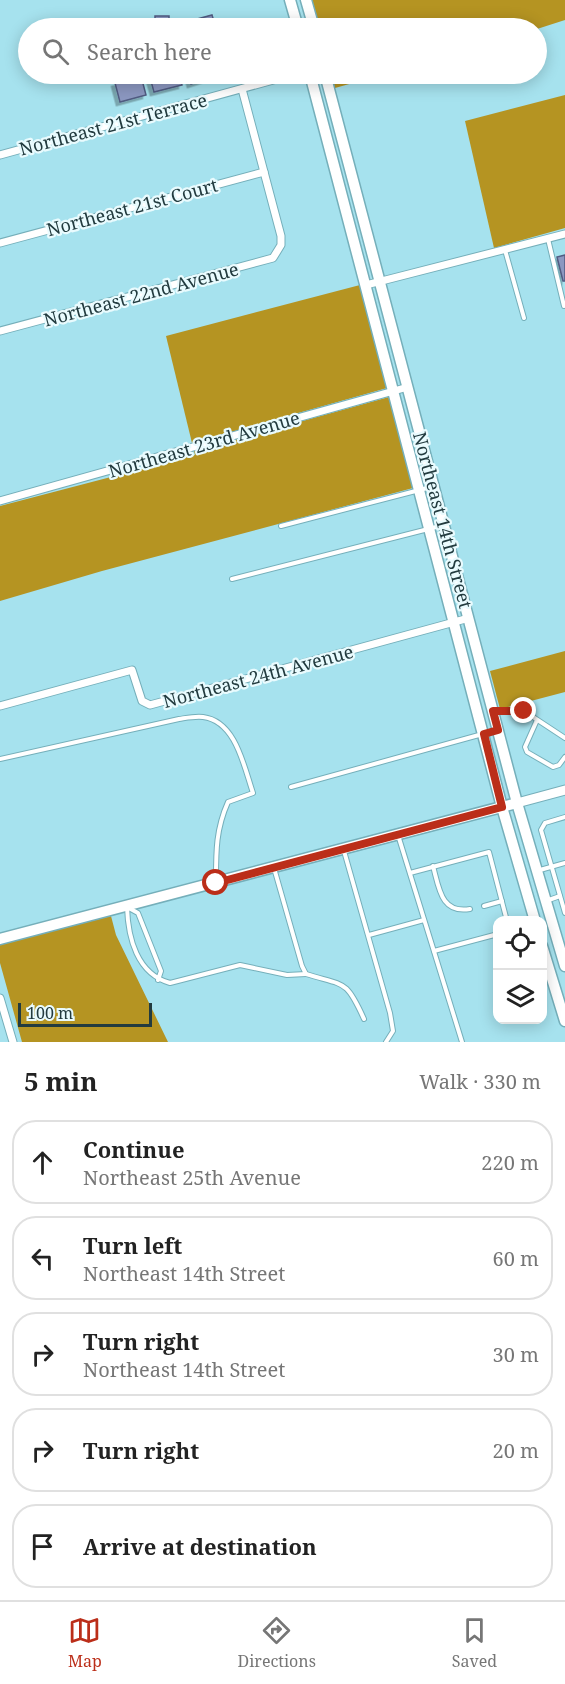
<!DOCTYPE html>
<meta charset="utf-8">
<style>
:root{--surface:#fff;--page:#f2f2f2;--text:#222;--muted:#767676;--line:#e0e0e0;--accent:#bb2e19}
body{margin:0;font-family:"Noto Serif",serif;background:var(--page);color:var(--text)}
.controls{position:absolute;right:18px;bottom:18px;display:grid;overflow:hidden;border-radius:12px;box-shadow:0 3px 15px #0003}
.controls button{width:54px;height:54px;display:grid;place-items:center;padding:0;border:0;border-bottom:2px solid var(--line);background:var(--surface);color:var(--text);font:30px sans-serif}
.scale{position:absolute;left:18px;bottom:15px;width:134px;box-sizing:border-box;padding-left:6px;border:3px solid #223b3f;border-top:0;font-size:16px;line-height:21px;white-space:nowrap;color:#223b3f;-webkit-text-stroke:4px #e9fbfe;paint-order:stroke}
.stop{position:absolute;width:18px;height:18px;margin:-14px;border:4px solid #bb2e19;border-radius:50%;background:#fff}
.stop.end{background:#bb2e19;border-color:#fff;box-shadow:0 2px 6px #0008}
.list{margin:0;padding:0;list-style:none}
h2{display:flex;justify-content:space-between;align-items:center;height:78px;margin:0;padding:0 24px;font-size:26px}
h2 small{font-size:20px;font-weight:400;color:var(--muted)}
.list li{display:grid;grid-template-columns:39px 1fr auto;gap:18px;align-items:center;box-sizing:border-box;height:84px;margin:0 12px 12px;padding:0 12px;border:2px solid var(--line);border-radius:24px}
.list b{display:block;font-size:22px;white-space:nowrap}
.list p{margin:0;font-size:20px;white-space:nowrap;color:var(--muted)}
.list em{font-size:20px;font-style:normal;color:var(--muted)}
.icon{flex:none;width:33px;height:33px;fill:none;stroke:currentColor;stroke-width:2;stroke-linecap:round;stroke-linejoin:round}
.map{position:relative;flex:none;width:565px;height:1042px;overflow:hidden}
.search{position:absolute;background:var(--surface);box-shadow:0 3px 15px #0003;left:18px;right:18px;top:18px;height:66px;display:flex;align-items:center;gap:15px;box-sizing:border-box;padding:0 21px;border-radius:33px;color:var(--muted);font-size:22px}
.sheet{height:558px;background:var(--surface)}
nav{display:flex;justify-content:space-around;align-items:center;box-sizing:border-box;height:84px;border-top:2px solid var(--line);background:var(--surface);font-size:16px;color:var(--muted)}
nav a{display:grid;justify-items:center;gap:3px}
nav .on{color:var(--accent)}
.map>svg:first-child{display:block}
.forest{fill:#b59422}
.building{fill:#8c98c1;stroke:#515c82;stroke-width:1.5;filter:url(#shadow)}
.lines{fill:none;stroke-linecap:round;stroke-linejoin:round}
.service-casing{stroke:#75afba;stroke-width:6}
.minor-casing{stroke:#75afba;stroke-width:9}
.tertiary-casing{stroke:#75afba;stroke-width:11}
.secondary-casing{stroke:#75afba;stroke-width:13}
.primary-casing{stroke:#75afba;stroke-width:13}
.service{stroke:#fff;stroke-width:4}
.minor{stroke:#fff;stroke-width:7}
.tertiary{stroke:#fff;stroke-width:9}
.secondary{stroke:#fff;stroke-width:10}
.primary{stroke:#fff;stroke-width:10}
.route{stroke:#bb2e19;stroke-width:8}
.labels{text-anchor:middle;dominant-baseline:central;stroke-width:4.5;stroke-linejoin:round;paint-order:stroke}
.street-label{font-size:18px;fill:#223b3f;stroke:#e9fbfe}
</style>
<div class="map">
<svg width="565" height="1042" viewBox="0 0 565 1042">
<defs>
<filter id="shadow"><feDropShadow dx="-3.5" dy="3.5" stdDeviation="0" flood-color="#0004"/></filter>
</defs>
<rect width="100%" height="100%" fill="#a6e2ee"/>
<!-- forest -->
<g class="forest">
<polygon points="312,0 565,0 565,20 537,29 319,28"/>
<polygon points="331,74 385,74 335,88"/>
<polygon points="565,95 565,228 494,248 465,121"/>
<polygon points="360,285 387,388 192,443 166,336"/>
<polygon points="389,397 413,488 102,571 0,601 0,506 195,455 194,451"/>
<polygon points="565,651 565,692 500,709 490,671"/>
<polygon points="111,916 116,935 168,1042 22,1042 0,963 0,944"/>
</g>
<!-- building -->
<g class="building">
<polygon points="212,15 216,28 188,28 186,22"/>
<polygon points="155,16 169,16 169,28 125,28 155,28"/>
<polygon points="149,74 179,74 182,85 154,92"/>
<polygon points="188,74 215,74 216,76 191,84"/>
<polygon points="141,76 146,95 120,102 115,83"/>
<polygon points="565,255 565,281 563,281 557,257"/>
</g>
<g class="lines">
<defs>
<g id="service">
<polyline points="548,239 564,306"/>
<polyline points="505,250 524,318"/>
<polyline points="281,526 431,487"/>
<polyline points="232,579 444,525"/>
<polyline points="494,711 524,711 565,738"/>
<polyline points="537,720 525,747 527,752 553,767 559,765 565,757"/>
<path d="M 0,759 L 179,719 C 186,718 195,716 203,717 C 236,721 244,767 253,793 L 228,802 C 216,829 216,851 216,879"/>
<polyline points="291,787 497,730"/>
<polyline points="565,817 545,823 541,830 565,913"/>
<polyline points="398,835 462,1042"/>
<polyline points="344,851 390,1013 393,1031 386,1042"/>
<path d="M 433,866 C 439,888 441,914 470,909"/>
<path d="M 274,868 L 302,966 L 306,974 C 345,986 346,979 364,1019"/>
<polyline points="540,870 565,863"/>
<polyline points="410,873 489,852 507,921"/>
<polyline points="546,901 560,896"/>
<polyline points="484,906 502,901"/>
<polyline points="369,935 424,920"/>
<polyline points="434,951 498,934"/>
<path d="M 158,980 L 161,971 L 138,913 L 127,907 C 128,938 137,974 170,983 L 240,965 L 287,975 L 306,974"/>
</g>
<g id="minor">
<polyline points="0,155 295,74"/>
<polyline points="0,243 264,172"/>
<polyline points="366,285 565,234"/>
<polyline points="0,331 273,258 281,245 281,236 242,89"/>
<polyline points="0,501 408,387"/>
<polyline points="0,706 132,670 142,701 150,705 469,618"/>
<polyline points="0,998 13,1042"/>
</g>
<polyline id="tertiary" points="517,803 565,790"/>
<polyline id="secondary" points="0,939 517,803"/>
<g id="primary">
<polyline points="290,0 298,28"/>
<polyline points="306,0 314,28"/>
<polyline points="310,74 502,807 535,921"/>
<polyline points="325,74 517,803 565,966"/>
<polyline points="542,946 565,1021"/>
</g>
</defs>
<!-- service casing -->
<use href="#service" class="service-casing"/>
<!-- minor casing -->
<use href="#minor" class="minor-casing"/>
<!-- tertiary casing -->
<use href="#tertiary" class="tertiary-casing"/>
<!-- secondary casing -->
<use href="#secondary" class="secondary-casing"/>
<!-- primary casing -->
<use href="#primary" class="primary-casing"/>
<!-- service -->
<use href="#service" class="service"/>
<!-- minor -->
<use href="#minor" class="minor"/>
<!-- tertiary -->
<use href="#tertiary" class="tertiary"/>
<!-- secondary -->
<use href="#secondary" class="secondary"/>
<!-- primary -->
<use href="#primary" class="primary"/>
</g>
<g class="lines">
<!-- route -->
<polyline class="route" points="216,883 502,807 484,734 498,730 493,711 524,711"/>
</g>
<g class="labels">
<!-- street labels -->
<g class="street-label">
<text transform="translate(113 124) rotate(-15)">Northeast 21st Terrace</text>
<text transform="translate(132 207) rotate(-15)">Northeast 21st Court</text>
<text transform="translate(141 294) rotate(-15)">Northeast 22nd Avenue</text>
<text transform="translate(204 444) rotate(-16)">Northeast 23rd Avenue</text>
<text transform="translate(443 520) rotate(75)">Northeast 14th Street</text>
<text transform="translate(258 676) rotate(-15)">Northeast 24th Avenue</text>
</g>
</g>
</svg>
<div class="controls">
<button><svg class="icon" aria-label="locate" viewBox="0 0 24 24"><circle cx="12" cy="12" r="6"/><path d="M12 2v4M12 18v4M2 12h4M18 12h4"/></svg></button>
<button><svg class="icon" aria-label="layers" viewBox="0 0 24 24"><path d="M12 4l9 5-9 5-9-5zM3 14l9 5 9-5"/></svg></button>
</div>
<div class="scale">100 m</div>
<div class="stop" style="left:216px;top:883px"></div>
<div class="stop end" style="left:524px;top:711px"></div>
<div class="search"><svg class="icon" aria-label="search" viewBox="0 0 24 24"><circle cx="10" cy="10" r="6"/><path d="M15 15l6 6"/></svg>Search here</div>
</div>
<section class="sheet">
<h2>5 min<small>Walk · 330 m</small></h2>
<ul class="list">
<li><svg class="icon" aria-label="ahead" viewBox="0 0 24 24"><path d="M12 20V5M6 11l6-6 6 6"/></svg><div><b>Continue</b><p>Northeast 25th Avenue</p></div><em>220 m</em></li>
<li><svg class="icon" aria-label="left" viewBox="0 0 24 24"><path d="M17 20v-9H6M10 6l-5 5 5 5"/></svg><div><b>Turn left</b><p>Northeast 14th Street</p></div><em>60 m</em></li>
<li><svg class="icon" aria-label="right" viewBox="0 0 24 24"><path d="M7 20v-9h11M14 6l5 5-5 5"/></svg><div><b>Turn right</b><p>Northeast 14th Street</p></div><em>30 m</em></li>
<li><svg class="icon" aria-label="right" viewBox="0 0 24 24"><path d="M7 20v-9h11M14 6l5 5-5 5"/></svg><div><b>Turn right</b></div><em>20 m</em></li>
<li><svg class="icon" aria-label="arrive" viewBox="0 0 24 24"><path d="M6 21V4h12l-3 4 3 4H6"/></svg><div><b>Arrive at destination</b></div></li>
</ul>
</section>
<nav>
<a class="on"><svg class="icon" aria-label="map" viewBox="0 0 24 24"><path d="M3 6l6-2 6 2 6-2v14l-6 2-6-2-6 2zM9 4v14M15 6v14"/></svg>Map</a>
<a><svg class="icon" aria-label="directions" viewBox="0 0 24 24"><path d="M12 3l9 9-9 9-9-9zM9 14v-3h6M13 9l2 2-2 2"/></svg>Directions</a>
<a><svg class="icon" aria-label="saved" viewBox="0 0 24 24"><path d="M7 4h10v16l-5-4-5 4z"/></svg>Saved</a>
</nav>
